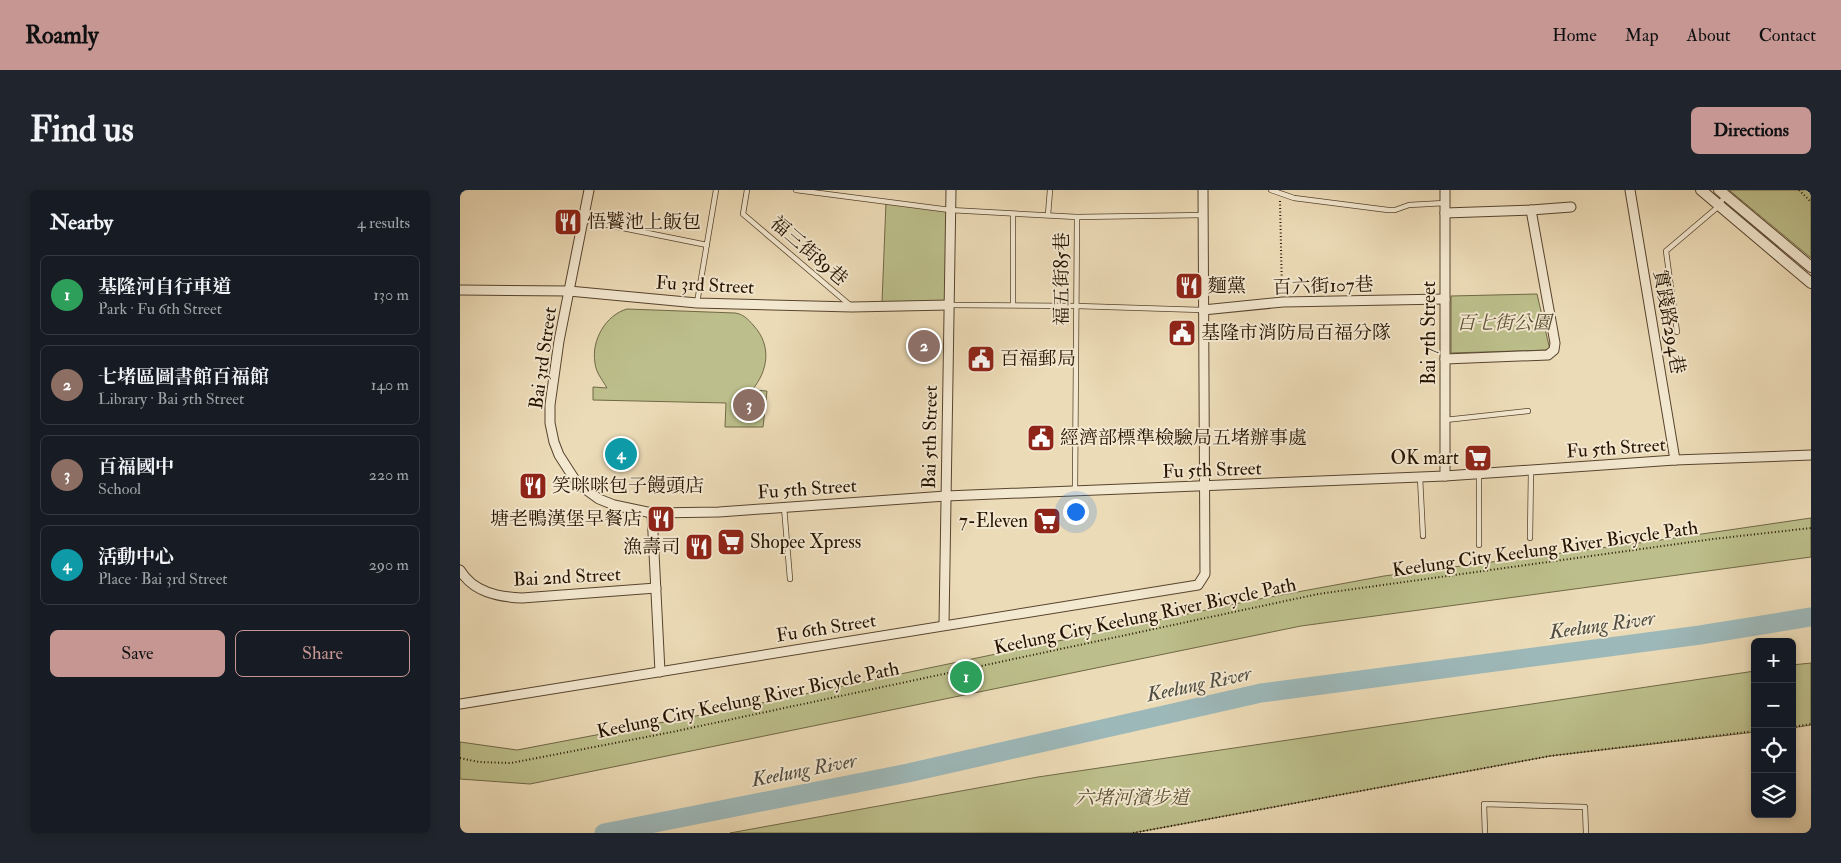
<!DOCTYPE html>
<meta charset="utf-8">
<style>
:root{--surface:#171b24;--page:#20242c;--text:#f1f3f6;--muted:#9ea1a6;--line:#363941;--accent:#c59692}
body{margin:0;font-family:"IM FELL Double Pica","Noto Serif TC",serif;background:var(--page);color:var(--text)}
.controls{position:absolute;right:15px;bottom:15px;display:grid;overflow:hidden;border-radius:8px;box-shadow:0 2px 8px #0003}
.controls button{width:45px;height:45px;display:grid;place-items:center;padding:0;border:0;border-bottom:1px solid var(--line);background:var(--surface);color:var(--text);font:25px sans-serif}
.you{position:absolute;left:615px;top:321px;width:18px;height:18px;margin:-12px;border:4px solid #fff;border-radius:50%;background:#1a73e8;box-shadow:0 0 0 8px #1a73e833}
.badge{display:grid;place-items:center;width:32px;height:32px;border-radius:50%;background:var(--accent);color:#fff;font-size:16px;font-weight:700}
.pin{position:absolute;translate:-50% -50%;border:2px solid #fff;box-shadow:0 1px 5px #0006}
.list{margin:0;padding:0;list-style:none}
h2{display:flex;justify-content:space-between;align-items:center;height:65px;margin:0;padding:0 20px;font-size:21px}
h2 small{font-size:16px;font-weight:400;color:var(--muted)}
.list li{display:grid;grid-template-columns:32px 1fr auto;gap:15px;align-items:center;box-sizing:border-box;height:80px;margin:0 10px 10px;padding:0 10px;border:1px solid var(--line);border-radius:8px}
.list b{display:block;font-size:19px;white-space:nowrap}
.list p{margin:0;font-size:16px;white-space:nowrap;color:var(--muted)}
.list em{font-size:16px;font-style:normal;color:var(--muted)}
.actions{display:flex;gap:10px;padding:15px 20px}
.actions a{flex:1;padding:11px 0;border:1px solid var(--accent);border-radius:8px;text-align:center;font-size:18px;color:var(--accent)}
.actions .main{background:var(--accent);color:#111}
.icon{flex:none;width:28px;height:28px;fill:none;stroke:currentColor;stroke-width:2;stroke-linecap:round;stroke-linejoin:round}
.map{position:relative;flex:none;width:1351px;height:643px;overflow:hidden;border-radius:8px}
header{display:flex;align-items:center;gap:30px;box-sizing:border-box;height:70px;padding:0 25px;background:var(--accent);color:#111}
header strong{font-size:24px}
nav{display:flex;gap:28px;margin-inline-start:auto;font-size:18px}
.intro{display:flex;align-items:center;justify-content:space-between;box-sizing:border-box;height:120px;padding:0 30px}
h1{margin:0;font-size:35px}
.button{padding:12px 22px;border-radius:8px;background:var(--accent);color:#111;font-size:18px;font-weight:700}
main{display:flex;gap:30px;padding:0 30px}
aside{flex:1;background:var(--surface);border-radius:8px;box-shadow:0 2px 8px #0003}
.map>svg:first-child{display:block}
.green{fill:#bcbf8b;stroke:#706846}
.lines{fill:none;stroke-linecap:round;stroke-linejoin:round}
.river{stroke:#9db8b9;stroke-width:19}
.service-casing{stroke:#57442e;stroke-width:6}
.minor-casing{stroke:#57442e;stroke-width:11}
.tertiary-casing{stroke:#57442e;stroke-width:12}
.path{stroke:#251200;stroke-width:2;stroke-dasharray:1 2.5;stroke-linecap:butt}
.service{stroke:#f3e8d0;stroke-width:4.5}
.minor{stroke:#f3e8d0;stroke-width:9}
.tertiary{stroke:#f3e8d0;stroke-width:10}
.labels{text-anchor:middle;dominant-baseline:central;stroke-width:4;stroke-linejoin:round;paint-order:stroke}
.poi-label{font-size:19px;fill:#251200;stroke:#f3e8d0;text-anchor:start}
.street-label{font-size:19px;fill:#251200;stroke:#f3e8d0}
.park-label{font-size:19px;font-style:italic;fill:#5a4f31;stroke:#f3e8d0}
.water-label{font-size:20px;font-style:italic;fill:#4f4c41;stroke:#f3e8d0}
</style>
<header>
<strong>Roamly</strong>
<nav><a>Home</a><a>Map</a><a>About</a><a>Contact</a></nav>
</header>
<div class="intro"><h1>Find us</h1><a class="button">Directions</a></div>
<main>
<aside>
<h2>Nearby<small>4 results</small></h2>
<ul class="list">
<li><span class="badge" style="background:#2e9e5b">1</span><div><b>基隆河自行車道</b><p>Park · Fu 6th Street</p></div><em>130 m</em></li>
<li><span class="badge" style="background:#8d6e63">2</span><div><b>七堵區圖書館百福館</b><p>Library · Bai 5th Street</p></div><em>140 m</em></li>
<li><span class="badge" style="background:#8d6e63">3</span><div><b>百福國中</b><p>School</p></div><em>220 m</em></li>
<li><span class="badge" style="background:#0f9aa8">4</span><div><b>活動中心</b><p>Place · Bai 3rd Street</p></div><em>290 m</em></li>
</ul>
<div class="actions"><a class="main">Save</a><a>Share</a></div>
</aside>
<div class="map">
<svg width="1351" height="643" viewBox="0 0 1351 643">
<rect width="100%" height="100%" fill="#ecdbb7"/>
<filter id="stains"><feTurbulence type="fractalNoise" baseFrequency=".004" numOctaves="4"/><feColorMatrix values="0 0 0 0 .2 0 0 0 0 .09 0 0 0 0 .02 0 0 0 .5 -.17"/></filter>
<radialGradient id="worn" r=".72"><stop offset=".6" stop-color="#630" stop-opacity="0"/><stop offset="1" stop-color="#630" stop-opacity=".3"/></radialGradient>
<!-- green -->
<g class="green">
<polygon points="1269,0 1351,0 1351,68"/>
<polygon points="426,12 490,20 489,115 422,113"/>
<polygon points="1077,104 1090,160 991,163 991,106"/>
<path d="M 167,119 L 275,123 C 283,124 288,129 294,136 C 312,156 308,181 292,200 L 307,201 L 303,237 L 265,237 L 266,213 L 133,210 L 133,197 L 147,198 C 142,189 136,183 135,173 C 131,150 146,125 167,119 Z"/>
<polygon points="1351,328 1351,367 841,436 70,594 0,589 0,552 57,560 278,518 794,410 924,386 1194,351"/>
<polygon points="1351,473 1351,535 1332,538 1332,475"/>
<polygon points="1295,481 1295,542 1090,566 673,643 270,643 578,587"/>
</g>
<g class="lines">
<!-- river -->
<polyline class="river" points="144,643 448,583 801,503 1240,445 1351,427"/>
<defs>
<g id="service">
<polyline points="287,0 283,24 391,116"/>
<polyline points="336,0 490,20 617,27 744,25"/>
<polyline points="811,0 834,8 928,20 935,20 949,15 985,13"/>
<polyline points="553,24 553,115"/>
<polyline points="588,25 590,0"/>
<polyline points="123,30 247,55"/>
<polyline points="237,113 256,0"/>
<polyline points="489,115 617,116 742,120"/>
<polyline points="1217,142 1206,61 1259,16 1265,5"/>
<polyline points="985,230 1068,221"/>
<polyline points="1019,284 1019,355"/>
<polyline points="960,287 963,346"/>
<polyline points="615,301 617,27"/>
<polyline points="324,317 330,389"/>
<polyline points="1070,348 1071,280"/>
<polyline points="1025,643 1024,614 1125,617 1126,643"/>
</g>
<g id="minor">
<polyline points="129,0 99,151 90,215 90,233 94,252 99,265 117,293 139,309 154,315 192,323 259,322 486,306 985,286 1215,270 1351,265"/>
<polyline points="985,0 985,286"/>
<polyline points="1170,0 1215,270"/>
<polyline points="985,23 1071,20 1111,17"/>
<polyline points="0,100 109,101 237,113 392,117 489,115"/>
<polyline points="743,120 823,112 985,109"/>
<polyline points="985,169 1088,165 1094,160 1095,153 1071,20"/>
<polyline points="192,323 200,482"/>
<path d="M 0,380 C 13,402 38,407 62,408 L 196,398"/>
<polyline points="484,435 491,0"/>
<polyline points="0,514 738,395 745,384 743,0"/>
</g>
<g id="tertiary">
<polyline points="1241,0 1351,93"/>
<polyline points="1259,0 1351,77"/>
</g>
</defs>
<!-- service casing -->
<use href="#service" class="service-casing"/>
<!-- minor casing -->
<use href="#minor" class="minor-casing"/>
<!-- tertiary casing -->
<use href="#tertiary" class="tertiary-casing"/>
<!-- path -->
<g class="path">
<polyline points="1339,0 1351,12"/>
<polyline points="820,11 822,103"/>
<polyline points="1332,537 1351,534"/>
<polyline points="0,568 19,572 51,573 212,542 858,404 1253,349 1351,338"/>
<polyline points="673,643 1090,566 1295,541"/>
</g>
<!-- service -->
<use href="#service" class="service"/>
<!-- minor -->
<use href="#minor" class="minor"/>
<!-- tertiary -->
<use href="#tertiary" class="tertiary"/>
</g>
<!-- icons -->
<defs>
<symbol id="restaurant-square" viewBox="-11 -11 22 22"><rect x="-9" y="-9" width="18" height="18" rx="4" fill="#8f2418" stroke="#f3e8d0"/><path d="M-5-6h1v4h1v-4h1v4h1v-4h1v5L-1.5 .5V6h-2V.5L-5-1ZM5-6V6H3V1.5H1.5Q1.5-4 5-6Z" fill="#fff"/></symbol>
<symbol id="civic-square" viewBox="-11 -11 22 22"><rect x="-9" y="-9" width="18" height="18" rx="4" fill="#8f2418" stroke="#f3e8d0"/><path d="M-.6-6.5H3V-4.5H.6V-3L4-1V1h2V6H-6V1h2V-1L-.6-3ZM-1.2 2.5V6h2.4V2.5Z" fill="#fff"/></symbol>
<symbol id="supermarket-square" viewBox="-11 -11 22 22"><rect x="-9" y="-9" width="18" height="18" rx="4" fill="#8f2418" stroke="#f3e8d0"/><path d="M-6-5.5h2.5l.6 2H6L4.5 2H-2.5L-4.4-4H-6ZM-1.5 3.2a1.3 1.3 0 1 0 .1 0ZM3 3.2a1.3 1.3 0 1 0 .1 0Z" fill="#fff"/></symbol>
</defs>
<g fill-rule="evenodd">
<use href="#restaurant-square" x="92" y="16" width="32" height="32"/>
<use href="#restaurant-square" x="713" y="80" width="32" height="32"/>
<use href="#civic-square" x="706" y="127" width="32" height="32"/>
<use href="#civic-square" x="505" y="153" width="32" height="32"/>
<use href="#civic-square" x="565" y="232" width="32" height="32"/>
<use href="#supermarket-square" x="1002" y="252" width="32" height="32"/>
<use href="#restaurant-square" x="57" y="280" width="32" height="32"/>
<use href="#restaurant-square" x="185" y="313" width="32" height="32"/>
<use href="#supermarket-square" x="571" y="315" width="32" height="32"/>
<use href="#supermarket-square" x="255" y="336" width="32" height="32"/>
<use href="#restaurant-square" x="223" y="341" width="32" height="32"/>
</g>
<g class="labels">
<!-- poi labels -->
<g class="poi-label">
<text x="127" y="32">悟饕池上飯包</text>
<text x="748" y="96">麵黨</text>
<text x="741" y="143">基隆市消防局百福分隊</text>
<text x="540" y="169">百福郵局</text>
<text x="600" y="248">經濟部標準檢驗局五堵辦事處</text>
<text x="999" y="268" text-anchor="end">OK mart</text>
<text x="92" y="296">笑咪咪包子饅頭店</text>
<text x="182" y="329" text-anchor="end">塘老鴨漢堡早餐店</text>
<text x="568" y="331" text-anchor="end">7-Eleven</text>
<text x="290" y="352">Shopee Xpress</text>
<text x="220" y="357" text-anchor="end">漁壽司</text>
</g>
<!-- street labels -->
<g class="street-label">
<text transform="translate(349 61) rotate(41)">福三街89巷</text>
<text transform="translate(602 89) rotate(-90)">福五街85巷</text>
<text transform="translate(245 95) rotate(3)">Fu 3rd Street</text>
<text transform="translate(863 96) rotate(-2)">百六街107巷</text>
<text transform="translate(1209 132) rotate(80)">實踐路294巷</text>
<text transform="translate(969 143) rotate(-90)">Bai 7th Street</text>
<text transform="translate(83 168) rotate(-82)">Bai 3rd Street</text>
<text transform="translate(470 247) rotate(-89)">Bai 5th Street</text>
<text transform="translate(1156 258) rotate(-4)">Fu 5th Street</text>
<text transform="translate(752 280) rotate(-2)">Fu 5th Street</text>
<text transform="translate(347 299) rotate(-4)">Fu 5th Street</text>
<text transform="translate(1085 359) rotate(-8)">Keelung City Keelung River Bicycle Path</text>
<text transform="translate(107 387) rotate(-3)">Bai 2nd Street</text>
<text transform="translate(685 426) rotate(-12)">Keelung City Keelung River Bicycle Path</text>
<text transform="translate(366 438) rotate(-9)">Fu 6th Street</text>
<text transform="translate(288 510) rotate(-12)">Keelung City Keelung River Bicycle Path</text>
</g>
<!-- park labels -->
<g class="park-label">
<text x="1044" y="133">百七街公園</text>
<text x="672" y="608">六堵河濱步道</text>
</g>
<!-- water labels -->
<g class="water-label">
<text transform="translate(1142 435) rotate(-8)">Keelung River</text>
<text transform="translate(739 494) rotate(-12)">Keelung River</text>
<text transform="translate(344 580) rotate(-11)">Keelung River</text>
</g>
</g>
<rect width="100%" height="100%" filter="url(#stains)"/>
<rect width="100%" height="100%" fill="url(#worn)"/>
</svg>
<div class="controls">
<button>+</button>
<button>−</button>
<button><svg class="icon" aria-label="locate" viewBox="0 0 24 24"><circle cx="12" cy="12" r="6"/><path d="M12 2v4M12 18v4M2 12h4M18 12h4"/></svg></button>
<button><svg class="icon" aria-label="layers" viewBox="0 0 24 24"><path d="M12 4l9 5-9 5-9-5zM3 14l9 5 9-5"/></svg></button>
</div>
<div class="you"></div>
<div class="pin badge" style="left:506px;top:487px;background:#2e9e5b">1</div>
<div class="pin badge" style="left:464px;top:156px;background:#8d6e63">2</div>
<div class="pin badge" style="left:289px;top:215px;background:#8d6e63">3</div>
<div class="pin badge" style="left:161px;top:264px;background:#0f9aa8">4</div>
</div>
</main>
